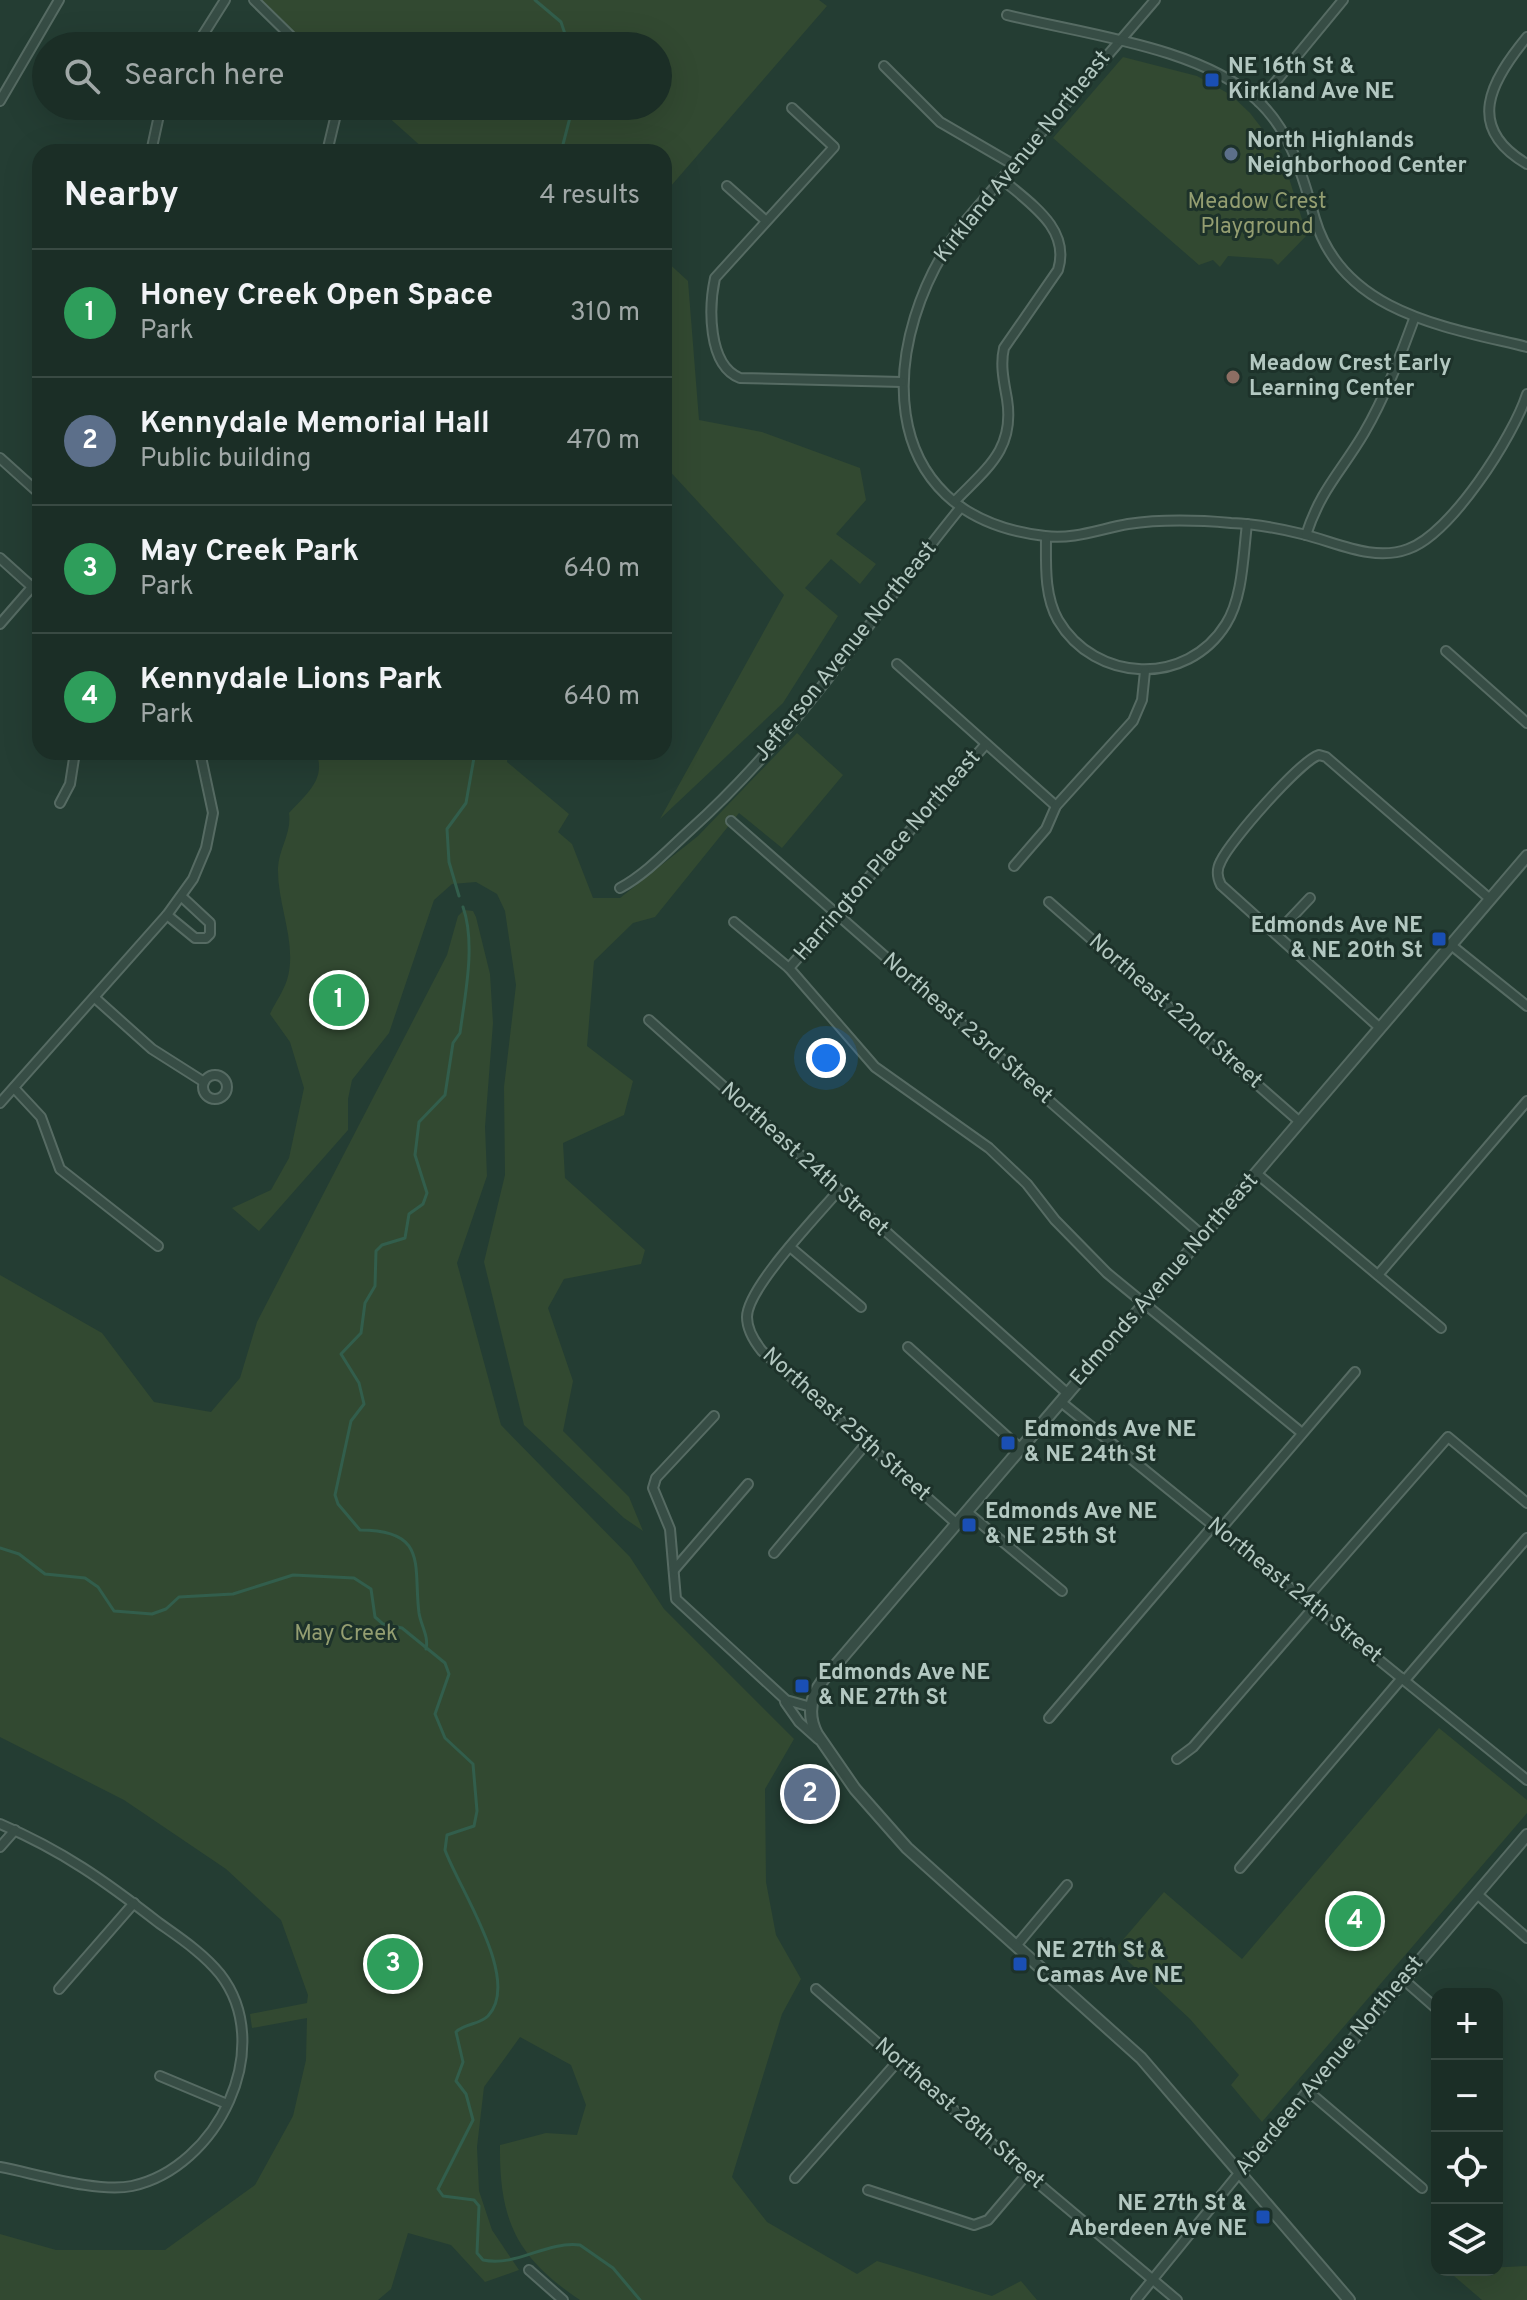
<!DOCTYPE html>
<meta charset="utf-8">
<style>
:root{--surface:#1b2e26;--page:#24362e;--text:#f1f3f6;--muted:#a0a8a7;--line:#394a43;--accent:#89f8cf}
body{margin:0;font-family:Overpass,sans-serif;background:var(--page);color:var(--text)}
.controls{position:absolute;right:24px;bottom:24px;display:grid;overflow:hidden;border-radius:16px;box-shadow:0 8px 32px #0002}
.controls button{width:72px;height:72px;display:grid;place-items:center;padding:0;border:0;border-bottom:2px solid var(--line);background:var(--surface);color:var(--text);font:40px sans-serif}
.you{position:absolute;left:826px;top:1058px;width:28px;height:28px;margin:-20px;border:6px solid #fff;border-radius:50%;background:#1a73e8;box-shadow:0 0 0 12px #1a73e833}
.badge{display:grid;place-items:center;width:52px;height:52px;border-radius:50%;background:var(--accent);color:#fff;font-size:26px;font-weight:700}
.pin{position:absolute;translate:-50% -50%;border:4px solid #fff;box-shadow:0 2px 8px #0006}
.list{margin:0;padding:0;list-style:none}
h2{display:flex;justify-content:space-between;align-items:center;height:104px;margin:0;padding:0 32px;font-size:34px}
h2 small{font-size:26px;font-weight:400;color:var(--muted)}
.list li{display:grid;grid-template-columns:52px 1fr auto;gap:24px;align-items:center;box-sizing:border-box;height:128px;padding:0 32px;border-top:2px solid var(--line)}
.list b{display:block;font-size:30px;white-space:nowrap}
.list p{margin:0;font-size:26px;white-space:nowrap;color:var(--muted)}
.list em{font-size:26px;font-style:normal;color:var(--muted)}
.icon{flex:none;width:44px;height:44px;fill:none;stroke:currentColor;stroke-width:2;stroke-linecap:round;stroke-linejoin:round}
.map{position:relative;flex:none;width:1527px;height:2300px;overflow:hidden}
.search{position:absolute;background:var(--surface);box-shadow:0 8px 32px #0002;left:32px;top:32px;width:640px;height:88px;display:flex;align-items:center;gap:20px;box-sizing:border-box;padding:0 28px;border-radius:44px;color:var(--muted);font-size:30px}
.panel{position:absolute;background:var(--surface);box-shadow:0 8px 32px #0002;left:32px;top:144px;width:640px;height:616px;border-radius:24px}
.map>svg:first-child{display:block}
.green{fill:#324931}
.lines{fill:none;stroke-linecap:round;stroke-linejoin:round}
.stream{stroke:#325e4c;stroke-width:3}
.minor-casing{stroke:#566b63;stroke-width:12}
.tertiary-casing{stroke:#566b63;stroke-width:14}
.minor{stroke:#374d45;stroke-width:8}
.tertiary{stroke:#374d45;stroke-width:10}
.transit-dot{fill:#1a4fb4;stroke:#1d322a;stroke-width:3}
.service-dot{fill:#5c6f8a;stroke:#1d322a;stroke-width:3}
.education-dot{fill:#8d6e63;stroke:#1d322a;stroke-width:3}
.labels{text-anchor:middle;dominant-baseline:central;stroke-width:6;stroke-linejoin:round;paint-order:stroke}
.poi-label{font-size:22px;font-weight:bold;fill:#b3c8c1;stroke:#1d322a;text-anchor:start}
.street-label{font-size:22px;fill:#b3c8c1;stroke:#1d322a}
.park-label{font-size:22px;fill:#949e71;stroke:#1d322a}
</style>
<div class="map">
<svg width="1527" height="2300" viewBox="0 0 1527 2300">
<rect width="100%" height="100%" fill="#243d33"/>
<!-- green -->
<g class="green">
<polygon points="257,0 819,0 827,6 664,194 664,152 423,152 424,149 376,106 658,106 658,46 308,46"/>
<polygon points="1123,57 1197,76 1231,95 1250,113 1281,153 1307,235 1278,265 1272,259 1228,256 1220,267 1213,260 1199,265 1053,138"/>
<polygon points="664,259 688,281 699,420 762,432 860,468 866,500 836,534 876,564 860,584 831,559 805,588 838,616 783,703 660,819 784,595 664,465"/>
<path d="M 797,733 L 843,775 L 782,848 L 739,813 L 655,917 L 633,923 L 594,961 L 587,1046 L 633,1081 L 624,1115 L 563,1143 L 565,1178 L 645,1250 L 641,1264 L 564,1279 L 548,1308 L 573,1381 L 563,1431 L 629,1497 L 643,1531 L 624,1518 L 524,1425 L 484,1262 L 505,1175 L 504,1087 L 516,985 L 505,911 L 497,894 L 476,882 L 452,884 L 434,900 L 389,1033 L 352,1080 L 348,1099 L 348,1130 L 259,1231 L 232,1208 L 271,1190 L 289,1158 L 304,1088 L 290,1042 L 270,1014 C 275,1003 283,992 287,980 C 298,944 277,905 278,868 C 279,848 292,833 289,813 C 306,794 327,779 316,752 L 508,752 L 507,762 L 569,814 L 558,832 L 572,844 L 593,898 L 620,898 L 698,836 Z"/>
<path d="M 464,910 L 473,911 L 476,917 L 490,974 L 493,1023 L 485,1127 L 487,1176 L 457,1263 L 501,1425 L 630,1557 L 664,1609 L 794,1739 L 765,1789 L 766,1882 L 776,1935 L 801,1979 L 782,2014 L 732,2177 L 767,2222 L 857,2274 L 877,2261 L 992,2296 L 1021,2281 L 1037,2300 L 580,2300 C 517,2258 499,2221 500,2145 L 546,2133 L 577,2135 L 586,2105 L 571,2065 L 520,2037 L 484,2087 L 477,2147 L 479,2191 L 492,2230 L 519,2270 L 485,2282 L 451,2245 L 408,2233 L 391,2289 L 378,2300 L 0,2300 L 0,2234 L 56,2250 L 165,2250 L 255,2185 L 293,2116 L 306,2060 L 307,2018 L 252,2028 L 250,2014 L 307,2003 L 308,1995 L 281,1920 L 226,1869 L 124,1800 L 0,1737 L 0,1275 L 102,1333 L 154,1402 L 211,1412 L 240,1378 L 257,1322 L 447,955 L 458,916 Z"/>
<polygon points="1439,1728 1527,1800 1527,1813 1262,2122 1231,2085 1239,2075 1190,2019 1115,1949 1164,1892 1242,1959"/>
<polygon points="1527,2266 1527,2300 1482,2300 1447,2270"/>
</g>
<g class="lines">
<!-- stream -->
<g class="stream">
<polyline points="535,0 561,22 569,46"/>
<polyline points="561,152 573,106"/>
<polyline points="459,896 449,862 447,829 466,803 475,752"/>
<path d="M 0,1548 L 19,1554 L 45,1574 L 85,1578 L 98,1587 L 114,1611 L 152,1614 L 166,1609 L 179,1597 L 233,1594 L 293,1575 L 354,1578 L 371,1589 L 375,1617 L 383,1624 L 402,1628 L 445,1663 L 449,1674 L 435,1714 L 445,1738 L 473,1764 L 477,1811 L 474,1826 L 447,1835 L 445,1850 C 459,1889 522,1980 488,2016 C 479,2025 465,2023 456,2032 L 463,2062 L 456,2081 L 466,2094 L 473,2120 L 438,2189 L 443,2196 L 474,2200 L 479,2206 L 477,2253 L 483,2260 C 518,2267 545,2241 580,2245 L 613,2268 L 640,2300"/>
<path d="M 426,1649 C 429,1636 421,1626 419,1613 C 413,1567 429,1530 360,1530 L 338,1504 L 335,1495 L 351,1421 L 364,1404 L 359,1383 L 341,1354 L 361,1333 L 365,1303 L 375,1286 L 376,1251 L 382,1245 L 405,1238 L 409,1214 L 423,1204 L 427,1193 L 415,1155 L 419,1122 L 445,1095 L 453,1043 L 460,1033 C 465,995 476,944 463,907"/>
</g>
<defs>
<g id="minor">
<polyline points="254,0 301,46"/>
<path d="M 1155,0 L 963,224 C 877,336 869,516 1045,536 C 1073,540 1100,529 1128,524 C 1162,519 1197,520 1231,523 C 1255,524 1278,528 1302,534 C 1336,542 1373,562 1408,549 C 1451,534 1513,437 1527,394"/>
<path d="M 1007,15 C 1082,34 1200,47 1257,100 C 1291,131 1303,177 1315,219 C 1343,313 1446,327 1527,347"/>
<path d="M 1527,37 C 1491,81 1464,127 1527,164"/>
<polyline points="196,46 225,0"/>
<polyline points="884,66 940,122 1014,165"/>
<polyline points="0,101 59,0"/>
<polyline points="1259,102 1343,0"/>
<path d="M 792,108 L 834,147 L 715,278 C 709,306 707,365 740,378 L 902,382"/>
<polyline points="151,152 161,106"/>
<polyline points="327,152 338,106"/>
<polyline points="727,186 765,220"/>
<polyline points="0,458 40,494"/>
<path d="M 955,501 C 987,468 1015,449 1007,399 C 1004,382 1000,365 1004,348 L 1058,270 C 1071,228 1029,203 1002,179"/>
<path d="M 1306,535 C 1321,489 1341,472 1364,433 C 1385,397 1400,357 1414,319"/>
<path d="M 1046,537 C 1046,564 1044,595 1058,620 C 1095,683 1187,687 1226,624 C 1243,597 1243,556 1247,524"/>
<polyline points="0,558 40,594"/>
<polyline points="0,624 40,578"/>
<polyline points="1446,651 1527,723"/>
<polyline points="897,664 1056,806"/>
<polyline points="60,803 70,784 75,752"/>
<polyline points="731,821 1203,1236"/>
<polyline points="1014,866 1046,829 1056,806 1133,721 1142,700 1145,671"/>
<path d="M 620,888 C 646,874 668,850 690,830 C 796,735 872,616 961,507"/>
<polyline points="1049,902 1300,1122"/>
<polyline points="167,915 195,938 206,938 210,934 210,923 182,897"/>
<polyline points="734,922 789,968 875,1067 989,1148 1027,1184 1055,1220 1107,1273 1302,1433"/>
<polyline points="1276,934 1310,898"/>
<polyline points="1451,945 1527,1006"/>
<polyline points="789,968 986,744"/>
<polyline points="95,998 152,1049 204,1082"/>
<polyline points="649,1020 1068,1394"/>
<path d="M 1380,1028 L 1221,885 C 1217,877 1216,870 1221,861 C 1230,841 1300,761 1319,755 L 1326,757 L 1490,899"/>
<circle cx="215" cy="1087" r="12"/>
<polyline points="14,1088 41,1117 60,1169 158,1246"/>
<polyline points="0,1103 167,915 193,879 206,848 213,813 200,752"/>
<polyline points="1256,1173 1441,1328"/>
<path d="M 839,1190 C 818,1215 747,1288 747,1317 C 747,1330 754,1341 762,1351 L 957,1524"/>
<polyline points="790,1247 861,1307"/>
<polyline points="1378,1275 1527,1101"/>
<polyline points="908,1347 1021,1449"/>
<polyline points="1061,1402 1527,1780"/>
<polyline points="714,1416 656,1478 653,1488 670,1529 676,1599 786,1700 811,1707"/>
<polyline points="967,1512 1062,1591"/>
<polyline points="1219,1531 1355,1372"/>
<polyline points="774,1553 865,1445"/>
<polyline points="674,1570 748,1484"/>
<polyline points="1306,1599 1448,1437 1527,1503"/>
<polyline points="1405,1680 1527,1538"/>
<polyline points="785,1702 799,1722 818,1739"/>
<polyline points="1049,1718 1213,1526"/>
<polyline points="1177,1759 1193,1747 1315,1606"/>
<path d="M 0,1824 C 63,1851 105,1881 159,1923 C 180,1938 203,1953 220,1974 C 277,2047 217,2168 132,2186 C 97,2193 37,2174 0,2167"/>
<polyline points="0,1847 15,1830"/>
<polyline points="1240,1868 1402,1678"/>
<polyline points="1477,1894 1527,1938"/>
<polyline points="1016,1946 1067,1885"/>
<polyline points="1404,1980 1437,2009"/>
<polyline points="59,1989 134,1903"/>
<polyline points="816,1989 1027,2174 1177,2300"/>
<polyline points="160,2076 227,2104"/>
<polyline points="1308,2091 1422,2188"/>
<polyline points="795,2178 898,2061"/>
<polyline points="868,2190 974,2225 988,2220 1027,2174"/>
<polyline points="529,2270 563,2300"/>
<polyline points="1136,2300 1240,2172"/>
</g>
<g id="tertiary">
<polyline points="1240,2172 1527,1835"/>
<path d="M 1349,2300 L 1141,2058 L 907,1848 L 855,1789 L 817,1734 C 807,1715 810,1697 823,1680 L 1527,856"/>
</g>
</defs>
<!-- minor casing -->
<use href="#minor" class="minor-casing"/>
<!-- tertiary casing -->
<use href="#tertiary" class="tertiary-casing"/>
<!-- minor -->
<use href="#minor" class="minor"/>
<!-- tertiary -->
<use href="#tertiary" class="tertiary"/>
</g>
<!-- markers -->
<g class="transit-dot">
<rect x="1204" y="72" width="16" height="16" rx="4"/>
<rect x="1431" y="931" width="16" height="16" rx="4"/>
<rect x="1000" y="1435" width="16" height="16" rx="4"/>
<rect x="961" y="1517" width="16" height="16" rx="4"/>
<rect x="794" y="1678" width="16" height="16" rx="4"/>
<rect x="1012" y="1956" width="16" height="16" rx="4"/>
<rect x="1255" y="2209" width="16" height="16" rx="4"/>
</g>
<circle class="service-dot" cx="1231" cy="154" r="8"/>
<circle class="education-dot" cx="1233" cy="377" r="8"/>
<g class="labels">
<!-- poi labels -->
<g class="poi-label">
<text x="1228" y="67">NE 16th St &amp;<tspan x="1228" dy="25">Kirkland Ave NE</tspan></text>
<text x="1247" y="141">North Highlands<tspan x="1247" dy="25">Neighborhood Center</tspan></text>
<text x="1249" y="364">Meadow Crest Early<tspan x="1249" dy="25">Learning Center</tspan></text>
<text x="1423" y="926" text-anchor="end">Edmonds Ave NE<tspan x="1423" dy="25">&amp; NE 20th St</tspan></text>
<text x="1024" y="1430">Edmonds Ave NE<tspan x="1024" dy="25">&amp; NE 24th St</tspan></text>
<text x="985" y="1512">Edmonds Ave NE<tspan x="985" dy="25">&amp; NE 25th St</tspan></text>
<text x="818" y="1673">Edmonds Ave NE<tspan x="818" dy="25">&amp; NE 27th St</tspan></text>
<text x="1036" y="1951">NE 27th St &amp;<tspan x="1036" dy="25">Camas Ave NE</tspan></text>
<text x="1247" y="2204" text-anchor="end">NE 27th St &amp;<tspan x="1247" dy="25">Aberdeen Ave NE</tspan></text>
</g>
<!-- street labels -->
<g class="street-label">
<text transform="translate(1023 157) rotate(-51)">Kirkland Avenue Northeast</text>
<text transform="translate(846 652) rotate(-51)">Jefferson Avenue Northeast</text>
<text transform="translate(888 856) rotate(-49)">Harrington Place Northeast</text>
<text transform="translate(1175 1012) rotate(41)">Northeast 22nd Street</text>
<text transform="translate(967 1029) rotate(41)">Northeast 23rd Street</text>
<text transform="translate(804 1160) rotate(42)">Northeast 24th Street</text>
<text transform="translate(1165 1280) rotate(-49)">Edmonds Avenue Northeast</text>
<text transform="translate(846 1425) rotate(42)">Northeast 25th Street</text>
<text transform="translate(1294 1591) rotate(39)">Northeast 24th Street</text>
<text transform="translate(1330 2066) rotate(-50)">Aberdeen Avenue Northeast</text>
<text transform="translate(959 2114) rotate(41)">Northeast 28th Street</text>
</g>
<!-- park labels -->
<g class="park-label">
<text x="1257" y="202">Meadow Crest<tspan x="1257" dy="25">Playground</tspan></text>
<text x="346" y="1634">May Creek</text>
</g>
</g>
</svg>
<div class="controls">
<button>+</button>
<button>−</button>
<button><svg class="icon" aria-label="locate" viewBox="0 0 24 24"><circle cx="12" cy="12" r="6"/><path d="M12 2v4M12 18v4M2 12h4M18 12h4"/></svg></button>
<button><svg class="icon" aria-label="layers" viewBox="0 0 24 24"><path d="M12 4l9 5-9 5-9-5zM3 14l9 5 9-5"/></svg></button>
</div>
<div class="you"></div>
<div class="pin badge" style="left:339px;top:1000px;background:#2e9e5b">1</div>
<div class="pin badge" style="left:810px;top:1794px;background:#5c6f8a">2</div>
<div class="pin badge" style="left:393px;top:1964px;background:#2e9e5b">3</div>
<div class="pin badge" style="left:1355px;top:1921px;background:#2e9e5b">4</div>
<div class="search"><svg class="icon" aria-label="search" viewBox="0 0 24 24"><circle cx="10" cy="10" r="6"/><path d="M15 15l6 6"/></svg>Search here</div>
<section class="panel">
<h2>Nearby<small>4 results</small></h2>
<ul class="list">
<li><span class="badge" style="background:#2e9e5b">1</span><div><b>Honey Creek Open Space</b><p>Park</p></div><em>310 m</em></li>
<li><span class="badge" style="background:#5c6f8a">2</span><div><b>Kennydale Memorial Hall</b><p>Public building</p></div><em>470 m</em></li>
<li><span class="badge" style="background:#2e9e5b">3</span><div><b>May Creek Park</b><p>Park</p></div><em>640 m</em></li>
<li><span class="badge" style="background:#2e9e5b">4</span><div><b>Kennydale Lions Park</b><p>Park</p></div><em>640 m</em></li>
</ul>
</section>
</div>
